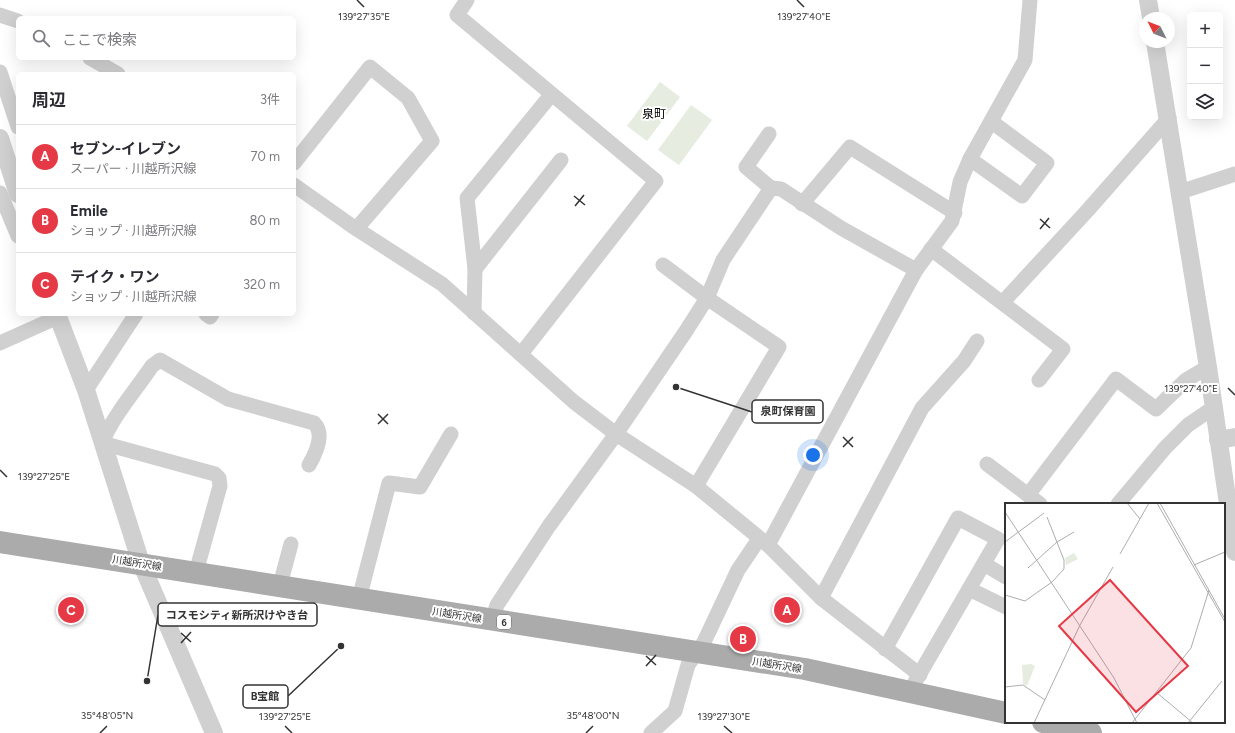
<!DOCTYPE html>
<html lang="ja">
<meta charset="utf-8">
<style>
:root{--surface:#fff;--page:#f7f7f7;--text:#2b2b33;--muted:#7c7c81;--line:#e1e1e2;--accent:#e63946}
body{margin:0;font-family:Figtree,"Noto Sans JP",sans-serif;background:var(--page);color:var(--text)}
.controls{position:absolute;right:12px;top:12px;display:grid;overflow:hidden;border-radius:6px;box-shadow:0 4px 16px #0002}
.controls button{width:36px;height:36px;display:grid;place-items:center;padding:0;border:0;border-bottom:1px solid var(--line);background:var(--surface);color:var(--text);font:20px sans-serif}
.compass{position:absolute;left:1139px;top:12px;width:36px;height:36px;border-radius:50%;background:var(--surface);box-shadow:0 4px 16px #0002;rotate:312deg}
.you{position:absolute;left:813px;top:455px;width:14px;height:14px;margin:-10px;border:3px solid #fff;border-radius:50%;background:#1a73e8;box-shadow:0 0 0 6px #1a73e833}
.badge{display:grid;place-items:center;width:26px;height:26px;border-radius:50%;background:var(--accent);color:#fff;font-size:13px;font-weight:700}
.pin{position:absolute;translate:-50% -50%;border:2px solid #fff;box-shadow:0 1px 4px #0006}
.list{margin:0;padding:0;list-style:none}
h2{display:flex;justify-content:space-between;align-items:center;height:52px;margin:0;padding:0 16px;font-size:17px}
h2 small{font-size:13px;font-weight:400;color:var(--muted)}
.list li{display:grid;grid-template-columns:26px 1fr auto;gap:12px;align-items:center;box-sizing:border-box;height:64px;padding:0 16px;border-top:1px solid var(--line)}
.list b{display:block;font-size:15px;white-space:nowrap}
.list p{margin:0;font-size:13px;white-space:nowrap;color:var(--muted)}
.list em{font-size:13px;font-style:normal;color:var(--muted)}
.icon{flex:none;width:22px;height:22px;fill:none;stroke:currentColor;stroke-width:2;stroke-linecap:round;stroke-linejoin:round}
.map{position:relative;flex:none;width:1235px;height:733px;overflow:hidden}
.search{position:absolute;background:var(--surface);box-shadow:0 4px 16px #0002;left:16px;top:16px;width:280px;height:44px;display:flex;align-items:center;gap:10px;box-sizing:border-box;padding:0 14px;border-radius:6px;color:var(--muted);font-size:15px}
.panel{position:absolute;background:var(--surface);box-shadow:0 4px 16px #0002;left:16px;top:72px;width:280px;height:244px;border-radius:6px}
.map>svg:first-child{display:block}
.green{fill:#e6ecdf}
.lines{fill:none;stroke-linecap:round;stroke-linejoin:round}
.minor{stroke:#d0d0d0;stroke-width:15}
.tertiary{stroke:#d0d0d0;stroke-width:18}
.primary{stroke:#ababab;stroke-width:22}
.ticks{fill:none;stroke:#333;stroke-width:1.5}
.labels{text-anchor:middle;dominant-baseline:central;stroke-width:4;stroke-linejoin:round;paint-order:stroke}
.shield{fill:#fff;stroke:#707070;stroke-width:1}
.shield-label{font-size:9px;font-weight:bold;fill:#333}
.street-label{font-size:10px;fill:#333;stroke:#fff}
.quarter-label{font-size:12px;fill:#000;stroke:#fff}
.inset-road{fill:none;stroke:#adadad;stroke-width:1}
.view{fill:#e63946;fill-opacity:0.15;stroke:#e63946;stroke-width:2}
.inset-edge{fill:none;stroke:#333;stroke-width:2}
.ticks-label{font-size:10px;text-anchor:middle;fill:#333;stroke:#fff;stroke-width:4;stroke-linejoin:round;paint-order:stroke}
.leader{fill:none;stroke:#333;stroke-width:1.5}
.callout-dot{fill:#333;stroke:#fff;stroke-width:1.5}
.callout{fill:#fff;stroke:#333;stroke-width:1.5}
.callout-label{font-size:11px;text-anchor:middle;font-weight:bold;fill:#333}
</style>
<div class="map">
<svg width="1235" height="733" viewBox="0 0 1235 733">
<rect width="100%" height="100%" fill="#fff"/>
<!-- green -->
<g class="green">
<polygon points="660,82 680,97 647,141 627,126"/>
<polygon points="691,105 712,120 679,165 658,150"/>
</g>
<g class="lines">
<!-- minor -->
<g class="minor">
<polyline points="467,0 457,15 656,181 521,354"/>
<polyline points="0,15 18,21"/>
<polyline points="90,58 118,74"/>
<polyline points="0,72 18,127"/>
<polyline points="769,134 746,167 771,188"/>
<polyline points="970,159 1022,196 1047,163 992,122"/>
<polyline points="294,163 370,67 408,98 432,141 357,228"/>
<polyline points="294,185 352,226 442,284 574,402 616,434 696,486 768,545 821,598 920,675"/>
<polyline points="1180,192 1235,174"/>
<polyline points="0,193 18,236"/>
<polyline points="802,204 850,147 955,213"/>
<polyline points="931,249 1063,349 1039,380"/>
<polyline points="663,265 707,298 779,347 696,486"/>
<polyline points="475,269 561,160"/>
<polyline points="1003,302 1087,211 1169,118"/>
<polyline points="474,313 475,269 467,198 551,95"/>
<polyline points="206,314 210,317 212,314"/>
<polyline points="0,343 58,317"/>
<polyline points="86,390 136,314"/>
<polyline points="987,464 1040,504"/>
<polyline points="1028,495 1116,379 1156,409 1186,380 1208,367"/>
<polyline points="1118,504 1165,448 1188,425 1213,408"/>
<polyline points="768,545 916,270 952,221 960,182 970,159 1025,60 1030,0"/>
<polyline points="984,564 1006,577"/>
<path d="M 196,572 L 220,486 L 219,478 L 215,474 L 102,443 C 113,416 135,391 152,366 L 160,360 L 228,399 L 314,423 C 325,434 316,453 309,465"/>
<polyline points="280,585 291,544"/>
<polyline points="969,589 1006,607"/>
<polyline points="821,598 922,408 964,361 977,341"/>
<polyline points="359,599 389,483 420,487 451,434"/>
<polyline points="492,620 497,605 549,526 616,434 686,331 707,298 723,260 771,188 781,189 841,228 916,270"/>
<polyline points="885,649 958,518 998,539 915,682"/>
<polyline points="651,733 675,711 688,665 704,642 738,570 759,539"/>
</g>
<!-- tertiary -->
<g class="tertiary">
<polyline points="1148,0 1151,18"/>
<polyline points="1155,42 1208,367 1235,552"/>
<polyline points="0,138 18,194"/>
<polyline points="57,314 86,390 141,563 214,733"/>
<polyline points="1218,440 1235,437"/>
</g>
<!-- primary -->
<g class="primary">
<polyline points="0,542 805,669 1006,713"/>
<polyline points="1043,722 1091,733"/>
</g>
</g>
<!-- ticks -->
<path class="ticks" d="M 357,0 L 364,7M 797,0 L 804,7M 574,196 L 585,205M 575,206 L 584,195M 1040,219 L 1050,228M 1040,229 L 1049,218M 1228,388 L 1235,395M 378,414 L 388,424M 378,424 L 388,414M 843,437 L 853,447M 843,447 L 853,437M 0,470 L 7,477M 181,633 L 191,642M 181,643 L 191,632M 646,656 L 656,665M 646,666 L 656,655M 285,726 L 292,733M 724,726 L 732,733M 100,733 L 107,726M 586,733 L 593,726"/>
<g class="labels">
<!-- shield labels -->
<rect class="shield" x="497" y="615" width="14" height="14" rx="3"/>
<g class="shield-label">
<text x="504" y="622">6</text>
</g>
<!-- street labels -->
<g class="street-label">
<text transform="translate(137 563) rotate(9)">川越所沢線</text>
<text transform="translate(457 615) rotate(9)">川越所沢線</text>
<text transform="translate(777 665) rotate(9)">川越所沢線</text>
</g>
<!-- quarter labels -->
<g class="quarter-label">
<text x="654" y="114">泉町</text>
</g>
</g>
<!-- overview -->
<g transform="translate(1005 503)">
<rect width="220" height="220" fill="#fff"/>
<path d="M 69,50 L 73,56 L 61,62 L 60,55 ZM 26,161 L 30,163 L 22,183 L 18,181 L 17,162 Z" fill="#e6ecdf"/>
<path class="inset-road" d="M 122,0 L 135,16M 152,0 L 220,119M 155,0 L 220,116M 0,9 L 109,175 L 132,220M 0,39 L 39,10M 115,51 L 144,0M 189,62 L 220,49M 23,65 L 52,39 L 69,29M 0,92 L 20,98 L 47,79 L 59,66 L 59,57 L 42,14M 0,184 L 18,182 L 40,197M 151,189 L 188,220M 29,220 L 75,122 L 108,64M 127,220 L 186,145 L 204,87M 183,220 L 217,178"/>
<path class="view" d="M 105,77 L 183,163 L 131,209 L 54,123 Z"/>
<rect width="220" height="220" class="inset-edge"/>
</g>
<g class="ticks-label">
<text x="364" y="20">139°27'35"E</text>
<text x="804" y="20">139°27'40"E</text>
<text x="1191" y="392">139°27'40"E</text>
<text x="44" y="480">139°27'25"E</text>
<text x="107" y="719">35°48'05"N</text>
<text x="593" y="719">35°48'00"N</text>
<text x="285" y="720">139°27'25"E</text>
<text x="724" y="720">139°27'30"E</text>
</g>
<!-- callouts -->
<path class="leader" d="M676 387L752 412M147 681L158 615M341 646L288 696"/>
<g class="callout-dot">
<circle cx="676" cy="387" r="4"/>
<circle cx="147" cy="681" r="4"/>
<circle cx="341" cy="646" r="4"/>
</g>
<g class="callout">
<rect x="752" y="400" width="71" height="23" rx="4"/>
<rect x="158" y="603" width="159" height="23" rx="4"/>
<rect x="243" y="685" width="45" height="23" rx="4"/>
</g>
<g class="callout-label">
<text x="788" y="415">泉町保育園</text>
<text x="237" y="619">コスモシティ新所沢けやき台</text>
<text x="265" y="700">B宝館</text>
</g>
</svg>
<div class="controls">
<button>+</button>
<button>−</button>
<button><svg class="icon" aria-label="layers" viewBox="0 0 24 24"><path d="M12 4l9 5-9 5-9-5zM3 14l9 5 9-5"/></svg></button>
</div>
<svg class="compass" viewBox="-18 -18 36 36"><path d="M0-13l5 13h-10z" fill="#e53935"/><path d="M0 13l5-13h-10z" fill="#7c7c81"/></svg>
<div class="you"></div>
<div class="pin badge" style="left:787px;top:610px">A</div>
<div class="pin badge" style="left:743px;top:639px">B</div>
<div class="pin badge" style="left:71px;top:610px">C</div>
<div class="search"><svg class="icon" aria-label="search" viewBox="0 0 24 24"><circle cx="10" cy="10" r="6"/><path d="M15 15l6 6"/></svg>ここで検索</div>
<section class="panel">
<h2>周辺<small>3件</small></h2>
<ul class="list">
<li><span class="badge">A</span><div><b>セブン-イレブン</b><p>スーパー · 川越所沢線</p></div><em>70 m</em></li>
<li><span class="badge">B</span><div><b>Emile</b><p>ショップ · 川越所沢線</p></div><em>80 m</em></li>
<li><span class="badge">C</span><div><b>テイク・ワン</b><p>ショップ · 川越所沢線</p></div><em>320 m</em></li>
</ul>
</section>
</div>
